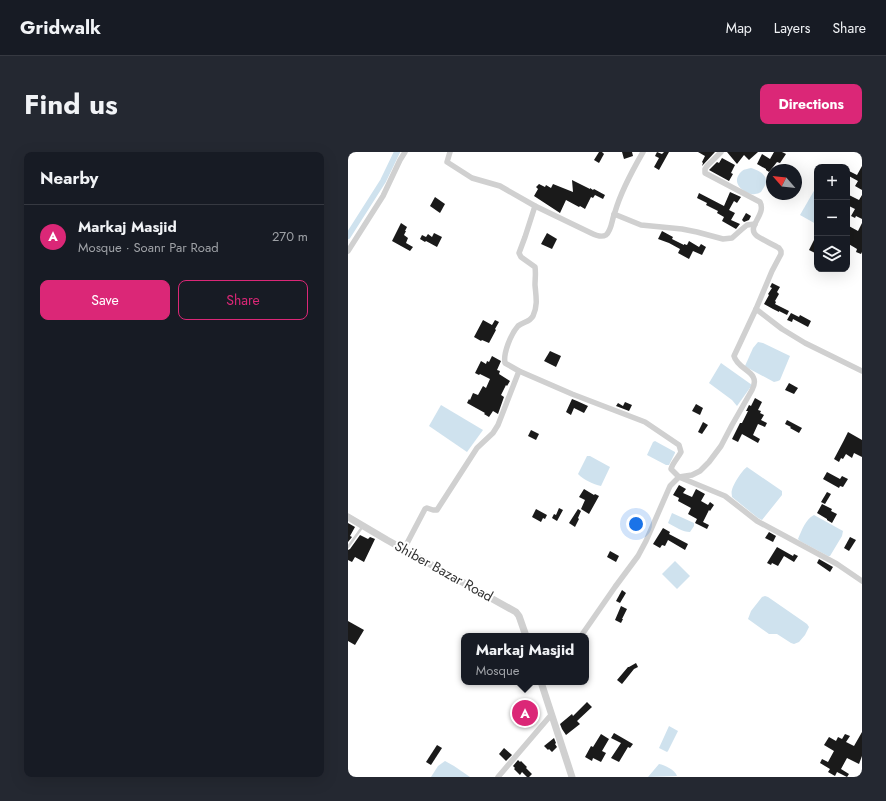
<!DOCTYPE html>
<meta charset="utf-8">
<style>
:root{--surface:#171b24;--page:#242831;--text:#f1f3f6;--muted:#9ea1a6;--line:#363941;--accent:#db2777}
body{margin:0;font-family:Jost,sans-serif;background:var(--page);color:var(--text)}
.controls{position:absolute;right:12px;top:12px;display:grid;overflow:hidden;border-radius:8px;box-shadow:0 4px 16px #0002}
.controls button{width:36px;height:36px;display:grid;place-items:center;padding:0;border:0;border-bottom:1px solid var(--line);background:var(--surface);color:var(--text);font:20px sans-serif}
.compass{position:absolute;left:418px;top:12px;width:36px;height:36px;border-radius:50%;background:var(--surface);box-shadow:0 4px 16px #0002;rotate:298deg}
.you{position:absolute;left:288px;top:372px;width:14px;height:14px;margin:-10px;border:3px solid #fff;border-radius:50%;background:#1a73e8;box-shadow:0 0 0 6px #1a73e833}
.badge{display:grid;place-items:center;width:26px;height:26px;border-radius:50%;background:var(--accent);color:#fff;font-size:13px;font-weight:700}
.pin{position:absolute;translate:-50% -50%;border:2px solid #fff;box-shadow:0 1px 4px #0006}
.popup{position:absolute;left:113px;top:481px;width:128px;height:52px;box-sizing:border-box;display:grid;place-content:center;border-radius:8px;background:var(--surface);filter:drop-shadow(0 1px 3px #0005);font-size:13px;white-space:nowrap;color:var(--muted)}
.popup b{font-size:15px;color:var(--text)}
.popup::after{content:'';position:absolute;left:50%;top:100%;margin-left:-8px;border:8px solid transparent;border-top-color:var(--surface)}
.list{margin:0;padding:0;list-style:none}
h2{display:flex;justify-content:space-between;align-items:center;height:52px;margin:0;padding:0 16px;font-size:17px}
h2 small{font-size:13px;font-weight:400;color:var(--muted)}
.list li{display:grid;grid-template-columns:26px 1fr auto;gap:12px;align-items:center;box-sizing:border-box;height:64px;padding:0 16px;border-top:1px solid var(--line)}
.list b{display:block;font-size:15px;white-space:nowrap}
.list p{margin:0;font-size:13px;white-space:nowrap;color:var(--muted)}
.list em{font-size:13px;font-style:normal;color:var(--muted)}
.actions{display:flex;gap:8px;padding:12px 16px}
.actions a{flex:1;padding:9px 0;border:1px solid var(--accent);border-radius:8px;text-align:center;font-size:14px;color:var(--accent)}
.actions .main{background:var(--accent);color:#fff}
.icon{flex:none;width:22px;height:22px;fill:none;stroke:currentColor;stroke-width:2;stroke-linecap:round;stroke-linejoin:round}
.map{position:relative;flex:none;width:514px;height:625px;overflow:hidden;border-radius:8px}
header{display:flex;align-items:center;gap:24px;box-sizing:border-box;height:56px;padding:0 20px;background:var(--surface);border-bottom:1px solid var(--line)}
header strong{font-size:19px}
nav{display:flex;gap:22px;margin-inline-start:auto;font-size:14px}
.intro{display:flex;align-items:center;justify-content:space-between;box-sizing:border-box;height:96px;padding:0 24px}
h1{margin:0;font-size:28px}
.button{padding:10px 18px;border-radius:8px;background:var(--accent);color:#fff;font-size:14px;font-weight:700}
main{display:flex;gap:24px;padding:0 24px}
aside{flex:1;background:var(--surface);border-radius:8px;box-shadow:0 4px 16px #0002}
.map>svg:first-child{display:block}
.water{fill:#cfe2ee}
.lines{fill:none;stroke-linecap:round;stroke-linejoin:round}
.canal{stroke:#cfe2ee;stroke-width:6}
.building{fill:#1a1a1a}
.service{stroke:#d0d0d0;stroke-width:2.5}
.minor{stroke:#d0d0d0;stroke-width:5.5}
.tertiary{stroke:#d0d0d0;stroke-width:7}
.labels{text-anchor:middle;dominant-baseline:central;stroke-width:4;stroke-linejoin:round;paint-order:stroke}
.street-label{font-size:14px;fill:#333;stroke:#fff}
</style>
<header>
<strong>Gridwalk</strong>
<nav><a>Map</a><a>Layers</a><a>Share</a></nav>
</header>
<div class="intro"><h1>Find us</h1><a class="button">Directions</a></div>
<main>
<aside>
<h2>Nearby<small></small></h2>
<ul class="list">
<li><span class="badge">A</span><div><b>Markaj Masjid</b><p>Mosque · Soanr Par Road</p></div><em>270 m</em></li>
</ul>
<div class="actions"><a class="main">Save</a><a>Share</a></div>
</aside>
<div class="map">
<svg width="514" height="625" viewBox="0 0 514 625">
<rect width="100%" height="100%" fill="#fff"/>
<!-- water -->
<g class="water">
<path d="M 403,16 C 410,18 419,22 418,31 C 417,34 415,37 413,40 C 411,41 409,42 407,42 C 404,43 400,41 398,40 C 389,35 385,27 394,19 C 396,17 400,17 403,16 Z"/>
<polygon points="467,37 469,38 469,70 468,72 452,63"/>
<polygon points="410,190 415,191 442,204 432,228 430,229 426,230 398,215 397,214 405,196"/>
<polygon points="373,211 404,233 389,254 384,248 361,231"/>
<polygon points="93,253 135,278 119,300 81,274"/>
<polygon points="307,289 327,300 327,301 321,313 318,313 299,303 305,290"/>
<path d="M 239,304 L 242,304 L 262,315 L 253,334 C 245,332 236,328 230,322 Z"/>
<path d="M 399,315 L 434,339 L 434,343 L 414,368 L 410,366 L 384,345 C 384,343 383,340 384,338 C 385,333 394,318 399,315 Z"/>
<path d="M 324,361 L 346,371 L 346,374 L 342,380 C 335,380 327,375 320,371 Z"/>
<path d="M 466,363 L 495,379 L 494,384 L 482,404 L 480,404 L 452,389 L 450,387 C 454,378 457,368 466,363 Z"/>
<polygon points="327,409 342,424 329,437 314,422"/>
<polygon points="417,444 420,445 459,472 461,475 457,483 451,490 446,492 443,491 429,482 421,482 400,467 403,459 414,445"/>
<polygon points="321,574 330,579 320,599 319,600 311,596"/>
<polygon points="97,609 106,614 122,625 83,625 90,614"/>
<path d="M 311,612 C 317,613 327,618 329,624 L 300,625 Z"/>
</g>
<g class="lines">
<!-- canal -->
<polyline class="canal" points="0,84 35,29 49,0"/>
</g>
<!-- building -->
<g class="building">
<polygon points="251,0 254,0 256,2 251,11 246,8"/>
<polygon points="274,0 284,0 285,4 276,7"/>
<polygon points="309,0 314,2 316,0 321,0 311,18 306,15 311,6 307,4"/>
<polygon points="350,0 367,0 354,14 355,11 354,10 357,4"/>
<polygon points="379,0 410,0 401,8 396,3 389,12"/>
<polygon points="426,0 434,0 438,2 432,11 429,10 421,20 418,18 418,17 409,12 414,2 422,7"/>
<polygon points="374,6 387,13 383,21 385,22 381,29 361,18 369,10 371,11"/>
<polygon points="514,14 514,38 507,34 510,29 499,23 499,18 509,23"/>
<polygon points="224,28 242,37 242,36 245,38 246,37 257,43 255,47 247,43 245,46 243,45 237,57 232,54 231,55 218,48 212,61 186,44 190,37 188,35 191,32 197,35 198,33 203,36 205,32 225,40"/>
<polygon points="382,40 393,45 389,51 386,49 381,58 387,61 383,68 392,72 388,77 374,69 376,65 369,61 370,59 358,53 359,51 349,46 351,41 376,54"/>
<polygon points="499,42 511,48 514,43 514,67 508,64 507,66 503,64 507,57 499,53"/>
<polygon points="87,45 97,52 92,61 82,54"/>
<polygon points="398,61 403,64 401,68 396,70 394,68"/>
<polygon points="53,71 59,75 57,79 58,79 56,83 60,86 58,91 65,95 62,99 44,89"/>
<polygon points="514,71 514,100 513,102 508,100 509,97 499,91 499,73 510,79"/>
<polygon points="314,79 325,85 324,87 336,93 336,92 339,93 341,89 351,95 353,92 358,95 354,103 345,99 341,107 330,101 332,97 321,91 310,87"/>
<polygon points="86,81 94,85 89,95 78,89 77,90 72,87 74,83 78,85 80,82 84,85"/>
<polygon points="199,81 209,87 204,97 193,92"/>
<polygon points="469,82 469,102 461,98"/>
<polygon points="424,131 432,135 429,140 431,142 427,149 428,150 427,152 441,159 439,163 431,159 431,160 425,157 416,152 421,143 420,142 424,136 422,135"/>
<polygon points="443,161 451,165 452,163 463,169 460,175 445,167 444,170 439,168"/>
<polygon points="135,168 144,173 147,168 151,170 147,177 148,178 141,191 134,188 133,189 126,185"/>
<polygon points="202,199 213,204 208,215 196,209"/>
<polygon points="144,204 153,209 149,218 152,219 151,222 162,229 159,234 158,233 153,243 156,245 150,262 145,259 141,265 136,262 137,261 119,251 121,247 122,248 125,241 130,243 135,234 138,236 142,227 132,222 131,223 127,221 133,209 138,212 139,209 141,210"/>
<polygon points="441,231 450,236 446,242 437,238"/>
<polygon points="407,246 414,250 410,258 413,259 412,261 416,263 413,268 419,271 417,275 410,272 405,283 412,287 410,291 394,282 390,290 384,287 392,271 394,271 400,259 398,259 401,253 403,254"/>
<polygon points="224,247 229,249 240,254 236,261 226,256 223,263 218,260"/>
<polygon points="277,250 284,253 281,259 268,254 270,251 275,254"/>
<polygon points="348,252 355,256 352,263 344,259"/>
<polygon points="439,268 454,276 451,281 442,276 443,275 437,272"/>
<polygon points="355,270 360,273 354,282 350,280"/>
<polygon points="183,278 191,282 188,288 180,284"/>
<polygon points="500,280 514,288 514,305 506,301 504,306 498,302 495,307 493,306 491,310 486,307 495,290"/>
<polygon points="479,320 492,327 494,324 500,327 495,335 492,334 491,336 475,327"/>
<polygon points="331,333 338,337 335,341 344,345 348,337 357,342 353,349 360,353 362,350 366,353 362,359 361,358 355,370 361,373 359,377 347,371 349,367 340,362 343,356 330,349 331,346 325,343"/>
<polygon points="236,337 246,343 247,342 251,344 241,362 233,357 237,348 231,345"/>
<polygon points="479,340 483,342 477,352 473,350"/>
<polygon points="474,352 484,357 483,359 489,362 484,371 479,368 479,367 469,361"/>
<polygon points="211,356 215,358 209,369 204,366 206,362 208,363"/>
<polygon points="188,357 199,363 197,367 195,366 193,370 184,365"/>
<polygon points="230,357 233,359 230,366 231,367 227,375 221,371"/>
<polygon points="0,371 7,375 2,384 4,385 0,390"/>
<polygon points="315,376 322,380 321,382 340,392 337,398 320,388 317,394 314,393 312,396 305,392"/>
<polygon points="421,380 428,384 425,390 417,386"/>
<polygon points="12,383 20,387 22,385 27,387 16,410 7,405 4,410 0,408 0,398 2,397"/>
<polygon points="502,385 508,388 501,399 496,396"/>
<polygon points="429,395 445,404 446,402 450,404 446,410 436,404 430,414 424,411 423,413 419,411"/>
<polygon points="262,399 271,404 268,410 259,405"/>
<polygon points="471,407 485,415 482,420 469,411"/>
<polygon points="274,438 278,441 272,451 268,449"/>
<polygon points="273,454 279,457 274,467 275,467 273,471 267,468"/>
<polygon points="0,469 16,478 7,493 0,489"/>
<polygon points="288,511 290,515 286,517 274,532 269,528 280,515 281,515"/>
<polygon points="239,550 244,555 229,569 232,572 218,583 214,577 212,572 224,562 225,564"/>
<polygon points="172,553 184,559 180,569 168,563"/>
<polygon points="514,580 514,604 511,612 499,606 493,617 501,622 499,625 489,620 487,624 480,620 482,617 472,611 474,607 480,610 486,599 476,593 481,585 488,589 490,585 494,587 497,582 502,584 498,590 506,594"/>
<polygon points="266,581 285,592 282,596 280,595 271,610 263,606 273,591 263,586"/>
<polygon points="253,582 261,587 254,599 258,601 253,610 245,606 244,609 237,605 243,594 245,595"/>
<polygon points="206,586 208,591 207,592 209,595 204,600 201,597 200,598 196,594"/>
<polygon points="89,593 94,596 83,613 78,610"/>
<polygon points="156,596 164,603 158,609 151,602"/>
<polygon points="170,608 172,610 173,609 179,615 178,616 184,622 181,625 179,625 174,620 172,623 166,617 167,616 165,614"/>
</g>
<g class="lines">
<!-- service -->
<polyline class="service" points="0,395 15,374"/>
<!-- minor -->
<g class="minor">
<path d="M 102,0 L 99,10 L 124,26 L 152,34 L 187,54 L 177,85 L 171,101 L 173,105 L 187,115 C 188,121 187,127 187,133 C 188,144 190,154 185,164 C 182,170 175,170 170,174 C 163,182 155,201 157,211 L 171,219 L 224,242 L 297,270 L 331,293 L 333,300 C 330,306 325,310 323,317 L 331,325 L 377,344 L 409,369 L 489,412 L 514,429"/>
<path d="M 373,0 L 359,14 L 357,17 L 357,21 L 412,50 C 419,63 397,75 409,84 C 415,88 424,92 431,96 L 433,99 L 433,102 L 424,119 L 408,157 L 434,177 L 457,191 L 514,219"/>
<path d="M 187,54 L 243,81 C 247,83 253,86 258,83 C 264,78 264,66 267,60 C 273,39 284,19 295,0"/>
<polyline points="266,62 293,73 334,77 349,80 375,87 384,86 393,78 399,73 407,72"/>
<polyline points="0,99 35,44 52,8 57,0"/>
<polyline points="56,397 77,357 79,356 85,358 89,358 129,296 145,281 150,273 171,219"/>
<path d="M 233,484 L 267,435 L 290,404 L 298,389 L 322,334 L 331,325 L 344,323 L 352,319 L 361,310 L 373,294 L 384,273 L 404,238 C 414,219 390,219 386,204 L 408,157"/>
<polyline points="150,625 203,563"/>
</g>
<!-- tertiary -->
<g class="tertiary">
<polyline points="0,365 39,388 168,460 171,464 178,484"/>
<polyline points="193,530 224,625"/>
</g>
</g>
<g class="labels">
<!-- street labels -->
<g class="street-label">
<text transform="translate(96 419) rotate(29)">Shiber Bazar Road</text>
</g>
</g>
</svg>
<div class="controls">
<button>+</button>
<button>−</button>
<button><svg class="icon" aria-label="layers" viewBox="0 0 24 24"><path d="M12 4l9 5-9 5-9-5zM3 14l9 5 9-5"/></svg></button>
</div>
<svg class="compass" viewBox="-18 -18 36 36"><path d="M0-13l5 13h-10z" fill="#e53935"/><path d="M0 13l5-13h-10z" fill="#9ea1a6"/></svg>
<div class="you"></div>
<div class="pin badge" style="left:177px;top:561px">A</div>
<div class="popup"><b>Markaj Masjid</b>Mosque</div>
</div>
</main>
